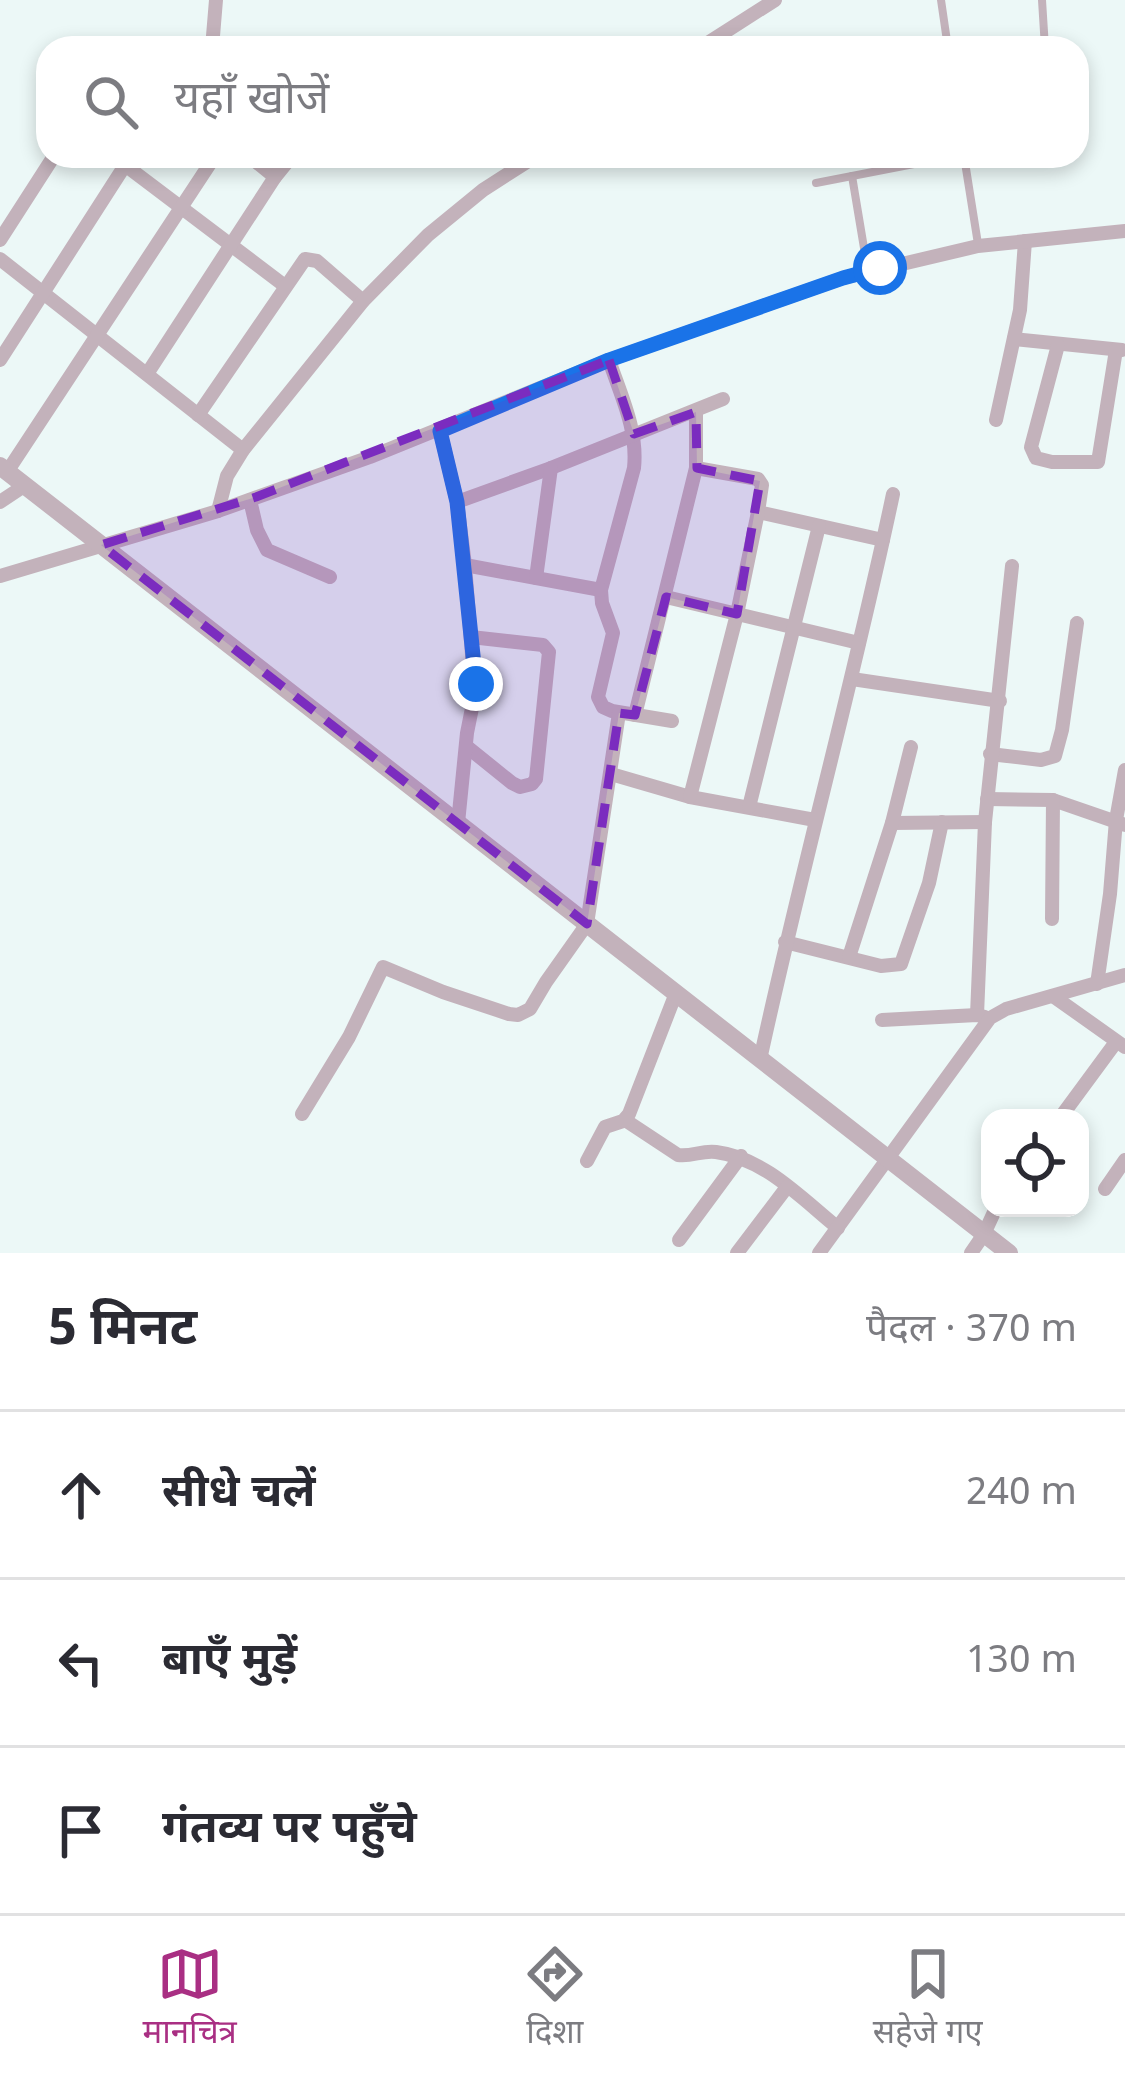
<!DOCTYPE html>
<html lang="hi">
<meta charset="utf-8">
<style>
:root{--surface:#fff;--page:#f7f7f7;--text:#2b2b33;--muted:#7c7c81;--line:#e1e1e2;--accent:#a92f83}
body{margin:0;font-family:Georgia,"Noto Sans Devanagari",serif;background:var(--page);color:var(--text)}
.controls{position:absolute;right:36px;bottom:36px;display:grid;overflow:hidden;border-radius:24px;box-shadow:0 6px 18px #0003}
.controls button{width:108px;height:108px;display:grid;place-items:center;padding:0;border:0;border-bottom:3px solid var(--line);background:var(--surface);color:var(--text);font:60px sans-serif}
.stop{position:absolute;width:36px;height:36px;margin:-27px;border:9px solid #1a73e8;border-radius:50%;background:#fff}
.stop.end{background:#1a73e8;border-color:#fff;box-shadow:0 3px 12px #0008}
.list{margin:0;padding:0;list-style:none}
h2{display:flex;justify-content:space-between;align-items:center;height:156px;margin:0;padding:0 48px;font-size:51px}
h2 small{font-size:39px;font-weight:400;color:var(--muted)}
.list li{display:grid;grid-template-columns:78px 1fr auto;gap:36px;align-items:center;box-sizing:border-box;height:168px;padding:0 48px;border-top:3px solid var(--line)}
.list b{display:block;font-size:45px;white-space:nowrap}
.list em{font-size:39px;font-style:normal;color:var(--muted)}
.icon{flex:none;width:66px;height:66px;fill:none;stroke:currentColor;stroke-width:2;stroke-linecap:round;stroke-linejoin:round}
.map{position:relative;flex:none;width:1125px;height:1253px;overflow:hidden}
.search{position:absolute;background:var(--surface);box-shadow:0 6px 18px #0003;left:36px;right:36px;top:36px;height:132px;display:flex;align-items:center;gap:30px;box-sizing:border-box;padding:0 42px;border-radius:36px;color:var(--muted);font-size:45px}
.sheet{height:660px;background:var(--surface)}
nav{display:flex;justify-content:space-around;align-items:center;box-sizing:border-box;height:168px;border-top:3px solid var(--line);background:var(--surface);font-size:33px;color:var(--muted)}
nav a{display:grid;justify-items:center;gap:6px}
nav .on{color:var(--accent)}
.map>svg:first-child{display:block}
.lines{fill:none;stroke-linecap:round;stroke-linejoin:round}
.service{stroke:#c3b2bb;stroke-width:8}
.minor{stroke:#c3b2bb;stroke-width:14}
.tertiary{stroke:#c3b2bb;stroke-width:18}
.route{stroke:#1a73e8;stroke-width:15}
.marked{fill:#7b2cbf;fill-opacity:0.2;stroke:#7b2cbf;stroke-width:9;stroke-dasharray:24 15;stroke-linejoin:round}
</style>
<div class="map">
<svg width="1125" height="1253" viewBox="0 0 1125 1253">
<rect width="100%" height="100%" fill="#ecf8f7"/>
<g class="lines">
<!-- service -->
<g class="service">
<polyline points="941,0 948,48"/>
<polyline points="1042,0 1045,48"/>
<polyline points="964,156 978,244"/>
<polyline points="852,176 864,248"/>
<polyline points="816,183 955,156"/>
</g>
<!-- minor -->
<g class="minor">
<polyline points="212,48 216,0"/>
<polyline points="700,48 775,0"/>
<polyline points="113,156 285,286"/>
<polyline points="249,156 275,177"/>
<polyline points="0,240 54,156"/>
<polyline points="0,259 243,450"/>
<polyline points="1014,339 1122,350"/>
<polyline points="1058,345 1031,447 1036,458 1052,462 1098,462 1116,350"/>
<polyline points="0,360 131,156"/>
<path d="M 609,360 C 621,396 638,430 634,468 L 601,590 L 602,603 L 613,633 L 598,697 L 603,707 L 612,711 L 672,721"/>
<polyline points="147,374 275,177 292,156"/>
<polyline points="198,415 305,259 317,261 363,301"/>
<polyline points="996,420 1020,310 1025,241"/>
<polyline points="440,431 457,502 465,565 601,590"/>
<polyline points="696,468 758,479 762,485 758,512 883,540"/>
<polyline points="7,472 215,156"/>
<polyline points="250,500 257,530 267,550 330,577"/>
<polyline points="0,502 24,486"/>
<polyline points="457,502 551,468 723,399"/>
<polyline points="218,511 227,476 243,450 363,301 428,235 483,190 536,156"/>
<polyline points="0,576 218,511 370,457 609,360 843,278 978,246 1125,231"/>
<polyline points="536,578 551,468"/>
<polyline points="666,597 859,643"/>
<polyline points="852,679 1000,701"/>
<polyline points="635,715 696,468 696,412"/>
<polyline points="466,746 512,783 520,787 532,784 536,779 549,652 543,645 471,637"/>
<polyline points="990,754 1041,760 1055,756 1062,730 1077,623"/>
<polyline points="611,774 690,797 815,820"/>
<polyline points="690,797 737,614 758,512"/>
<polyline points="987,799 1053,800 1125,825"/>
<polyline points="749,807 819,526"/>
<polyline points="458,823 467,733 475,693 465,565"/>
<polyline points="892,823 985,822"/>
<polyline points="1052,919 1053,800"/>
<polyline points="785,942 881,966 901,964 929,883 942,822"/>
<polyline points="849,957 892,823 911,747"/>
<polyline points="1097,984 1110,894 1116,820 1125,770"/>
<polyline points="1053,996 1125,1047"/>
<polyline points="977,1015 985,822 1012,566"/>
<polyline points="882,1020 977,1015 985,1017"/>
<path d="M 760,1060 C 801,870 853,684 893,494"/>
<polyline points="302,1114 349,1037 383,967 443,992 509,1014 518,1015 530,1009 546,982 587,924 619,713"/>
<polyline points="1060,1118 1116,1042"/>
<path d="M 625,1120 L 678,1155 C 692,1157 702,1150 716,1152 C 764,1158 801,1198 838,1228"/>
<polyline points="587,1161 605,1127 623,1121 629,1114 676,993"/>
<polyline points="1105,1189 1125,1160"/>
<polyline points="679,1240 741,1156"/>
<polyline points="737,1253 787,1187"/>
<polyline points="819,1253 990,1018 1006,1009 1125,975"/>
<polyline points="971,1253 984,1234 996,1208"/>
</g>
<!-- tertiary -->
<polyline class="tertiary" points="0,466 1009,1253"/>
</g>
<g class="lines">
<!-- route -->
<polyline class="route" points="476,684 457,502 440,431 609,360 843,278 880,268"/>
</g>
<!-- marked area -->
<path class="marked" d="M 609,360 L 634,434 L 696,412 L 697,468 L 760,481 L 737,614 L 666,597 L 635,715 L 619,713 L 587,924 L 101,545 L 256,497 Z"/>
</svg>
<div class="controls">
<button><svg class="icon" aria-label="locate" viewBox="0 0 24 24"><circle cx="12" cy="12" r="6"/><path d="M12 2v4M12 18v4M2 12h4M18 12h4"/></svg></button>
</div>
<div class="stop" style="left:880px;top:268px"></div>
<div class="stop end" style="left:476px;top:684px"></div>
<div class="search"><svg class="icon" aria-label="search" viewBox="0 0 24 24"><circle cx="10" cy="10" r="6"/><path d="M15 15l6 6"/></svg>यहाँ खोजें</div>
</div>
<section class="sheet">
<h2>5 मिनट<small>पैदल · 370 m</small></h2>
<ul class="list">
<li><svg class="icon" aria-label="ahead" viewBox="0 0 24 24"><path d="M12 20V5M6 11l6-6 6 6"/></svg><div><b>सीधे चलें</b></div><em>240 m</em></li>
<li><svg class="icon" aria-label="left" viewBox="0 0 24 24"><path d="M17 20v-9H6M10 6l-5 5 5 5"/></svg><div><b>बाएँ मुड़ें</b></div><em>130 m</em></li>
<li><svg class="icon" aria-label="arrive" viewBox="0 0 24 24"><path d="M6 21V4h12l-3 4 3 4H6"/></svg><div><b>गंतव्य पर पहुँचे</b></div></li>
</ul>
</section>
<nav>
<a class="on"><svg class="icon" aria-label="map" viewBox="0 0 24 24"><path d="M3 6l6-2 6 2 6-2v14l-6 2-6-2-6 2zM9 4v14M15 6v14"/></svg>मानचित्र</a>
<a><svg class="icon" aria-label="directions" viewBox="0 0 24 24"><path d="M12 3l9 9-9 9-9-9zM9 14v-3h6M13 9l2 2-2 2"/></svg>दिशा</a>
<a><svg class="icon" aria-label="saved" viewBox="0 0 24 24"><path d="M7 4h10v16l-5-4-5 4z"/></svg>सहेजे गए</a>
</nav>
